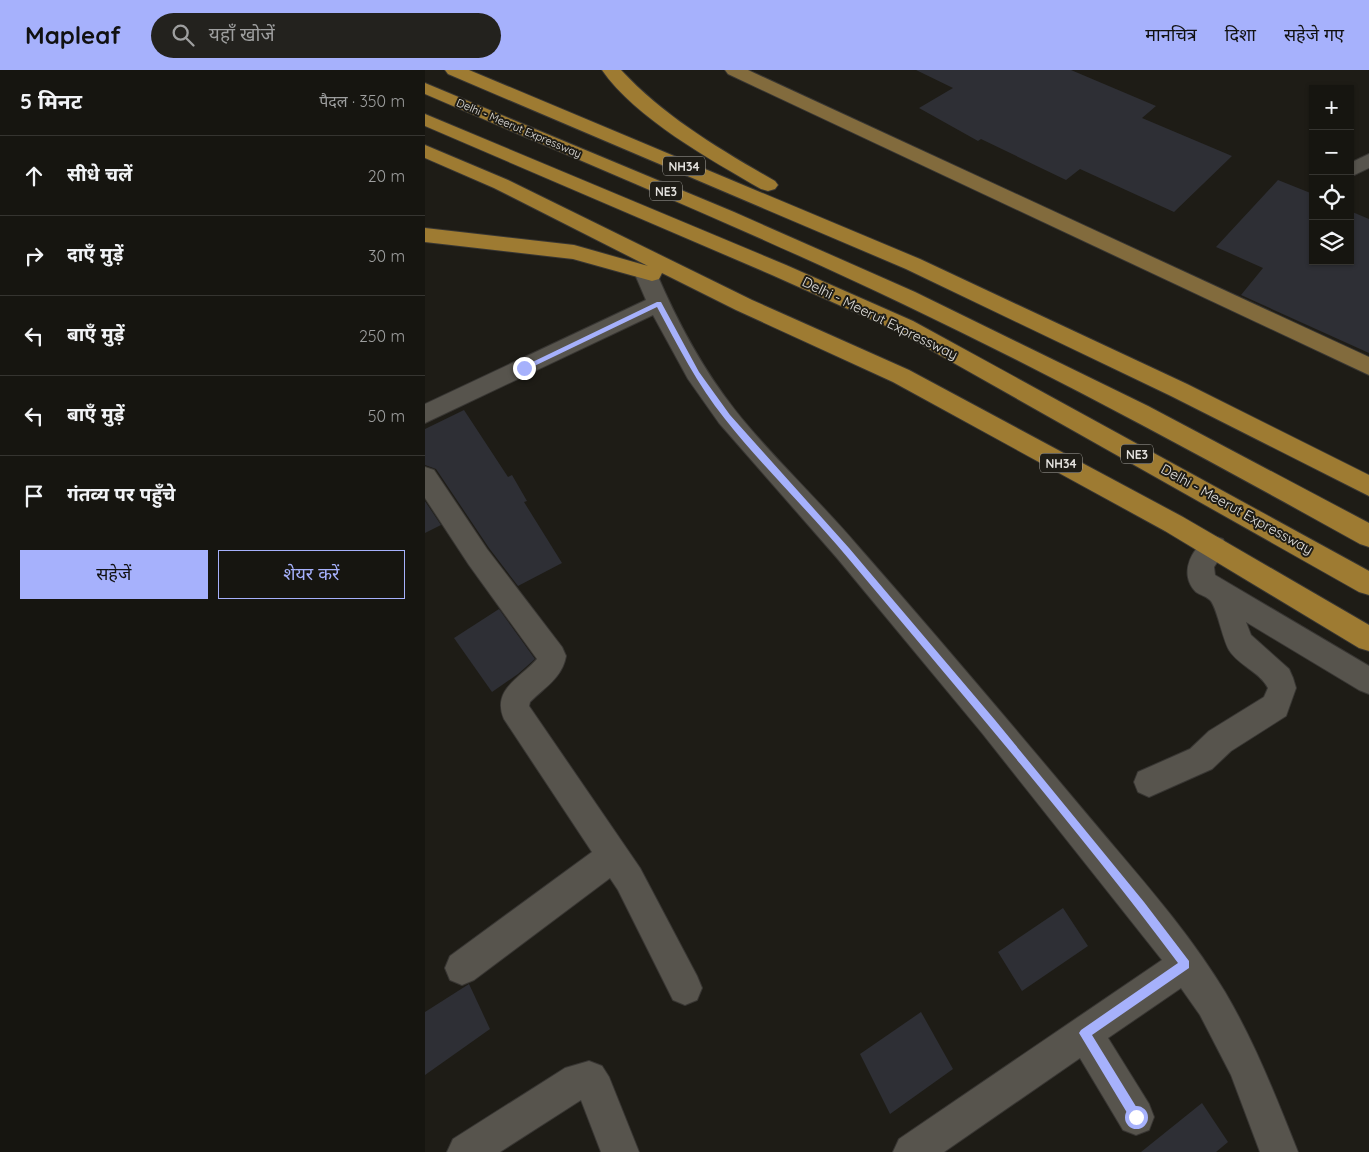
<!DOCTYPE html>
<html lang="hi">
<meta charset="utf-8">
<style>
:root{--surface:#161510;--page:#23221e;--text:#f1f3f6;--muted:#9e9f9f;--line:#353430;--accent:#a6b1fc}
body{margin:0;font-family:Quicksand,"Noto Sans Devanagari",sans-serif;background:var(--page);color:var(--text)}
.controls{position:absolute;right:15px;top:15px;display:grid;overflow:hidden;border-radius:0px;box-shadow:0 1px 4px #0004}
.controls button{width:45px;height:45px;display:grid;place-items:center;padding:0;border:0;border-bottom:1px solid var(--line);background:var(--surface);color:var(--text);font:25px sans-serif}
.stop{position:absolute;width:15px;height:15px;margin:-11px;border:4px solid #a6b1fc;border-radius:50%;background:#fff}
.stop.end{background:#a6b1fc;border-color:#fff;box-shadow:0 1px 5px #0008}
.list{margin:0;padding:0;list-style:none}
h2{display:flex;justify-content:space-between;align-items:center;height:65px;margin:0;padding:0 20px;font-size:21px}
h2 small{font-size:16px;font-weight:400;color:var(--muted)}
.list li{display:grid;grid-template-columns:32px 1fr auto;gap:15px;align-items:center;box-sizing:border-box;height:80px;padding:0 20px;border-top:1px solid var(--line)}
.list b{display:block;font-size:19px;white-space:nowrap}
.list em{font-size:16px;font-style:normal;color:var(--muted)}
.actions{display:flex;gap:10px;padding:15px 20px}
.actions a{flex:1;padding:11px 0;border:1px solid var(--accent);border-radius:0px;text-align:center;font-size:18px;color:var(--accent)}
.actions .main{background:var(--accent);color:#111}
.icon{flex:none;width:28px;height:28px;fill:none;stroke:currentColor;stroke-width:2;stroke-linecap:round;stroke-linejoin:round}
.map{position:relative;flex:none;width:944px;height:1082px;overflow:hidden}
header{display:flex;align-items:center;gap:30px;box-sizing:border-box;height:70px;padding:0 25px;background:var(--accent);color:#111}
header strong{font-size:24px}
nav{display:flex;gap:28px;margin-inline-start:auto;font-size:18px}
.search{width:350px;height:45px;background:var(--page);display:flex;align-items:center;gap:12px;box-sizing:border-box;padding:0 18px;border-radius:28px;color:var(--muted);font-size:19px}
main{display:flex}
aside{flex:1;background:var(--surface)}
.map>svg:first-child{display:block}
.building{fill:#2e2f35}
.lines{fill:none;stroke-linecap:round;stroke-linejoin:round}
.minor-casing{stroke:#383633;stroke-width:2}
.major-casing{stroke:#383633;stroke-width:2}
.highway-casing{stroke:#383633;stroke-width:2}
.minor{fill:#57544d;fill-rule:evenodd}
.major{fill:#826b3d;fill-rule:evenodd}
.highway{fill:#9e7b32;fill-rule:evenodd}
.route{fill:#a6b1fc}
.labels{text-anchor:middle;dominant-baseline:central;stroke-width:4;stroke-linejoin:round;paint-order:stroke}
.far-street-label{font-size:11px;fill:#e4e2de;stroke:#1e1c16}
.shield{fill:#1e1c16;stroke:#a9a7a2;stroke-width:1}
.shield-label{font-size:12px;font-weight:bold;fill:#e4e2de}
.street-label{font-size:14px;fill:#e4e2de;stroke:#1e1c16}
</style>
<header>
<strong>Mapleaf</strong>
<div class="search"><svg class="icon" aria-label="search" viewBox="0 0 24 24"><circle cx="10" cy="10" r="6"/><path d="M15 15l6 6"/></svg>यहाँ खोजें</div>
<nav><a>मानचित्र</a><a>दिशा</a><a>सहेजे गए</a></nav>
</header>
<main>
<aside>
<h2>5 मिनट<small>पैदल · 350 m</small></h2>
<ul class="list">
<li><svg class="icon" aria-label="ahead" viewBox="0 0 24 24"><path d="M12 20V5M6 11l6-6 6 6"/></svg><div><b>सीधे चलें</b></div><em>20 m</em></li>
<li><svg class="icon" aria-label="right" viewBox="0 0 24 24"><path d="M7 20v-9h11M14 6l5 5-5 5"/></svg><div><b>दाएँ मुड़ें</b></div><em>30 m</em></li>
<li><svg class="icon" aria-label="left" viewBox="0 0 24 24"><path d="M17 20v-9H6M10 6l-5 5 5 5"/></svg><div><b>बाएँ मुड़ें</b></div><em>250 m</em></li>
<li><svg class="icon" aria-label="left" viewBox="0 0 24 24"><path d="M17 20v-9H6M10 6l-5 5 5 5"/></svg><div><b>बाएँ मुड़ें</b></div><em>50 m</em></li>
<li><svg class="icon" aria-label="arrive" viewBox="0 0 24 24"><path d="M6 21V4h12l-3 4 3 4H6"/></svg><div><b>गंतव्य पर पहुँचे</b></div></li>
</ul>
<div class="actions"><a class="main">सहेजें</a><a>शेयर करें</a></div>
</aside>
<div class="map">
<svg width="944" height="1082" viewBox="0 0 944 1082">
<rect width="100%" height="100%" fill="#1e1c16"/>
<!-- building -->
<g class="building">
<polygon points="491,0 646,0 731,36 717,48 807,86 749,142 655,99 641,110 556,69 553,71 494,38 528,18"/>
<polygon points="853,110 888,124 888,191 925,191 925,141 944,149 944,283 816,225 838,198 791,177"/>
<polygon points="39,340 83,407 87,405 102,431 99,432 137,493 93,516 64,478 11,399 0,395 0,359"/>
<polygon points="0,431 16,455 0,463"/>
<polygon points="74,539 110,589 93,604 67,622 29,568"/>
<polygon points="638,838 663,876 597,921 573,882"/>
<polygon points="44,914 65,959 0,1005 0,942"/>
<polygon points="496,942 528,999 465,1044 435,984"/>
<polygon points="777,1033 803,1072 791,1082 716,1082"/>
</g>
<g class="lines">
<defs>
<g id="minor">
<polygon points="944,84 944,98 925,107 925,93"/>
<path d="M 220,195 L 227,197 L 231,202 C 252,251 276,297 310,340 C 347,387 393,429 432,475 C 511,565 588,656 665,748 C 711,803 762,859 800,922 C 830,973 851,1027 873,1082 L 835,1082 L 806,1005 L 775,945 L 756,918 L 683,968 L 724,1034 L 729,1047 L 724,1060 L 711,1065 L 698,1060 L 655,988 L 519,1082 L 468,1082 L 474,1069 L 737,890 L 557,663 L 412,488 L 294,353 L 263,309 L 228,245 L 0,353 L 0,334 L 221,230 L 209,202 L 213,197 Z"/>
<path d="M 0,397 L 9,400 L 62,479 L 137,577 L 141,586 C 137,608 120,617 105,632 L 104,636 L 215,798 L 272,906 L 277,918 L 272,930 L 260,935 L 248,930 L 193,820 L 185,808 L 49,910 L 37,915 L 25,910 L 20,898 L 25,886 L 167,782 L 79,649 C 66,619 97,607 112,589 L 44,495 L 0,428 Z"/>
<path d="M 789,466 L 798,469 L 802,477 L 789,497 L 790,505 L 944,596 L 944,624 L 934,620 L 821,552 L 826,565 L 864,599 L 868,608 L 871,618 L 861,646 L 806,681 L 787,699 L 724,727 L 713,722 L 709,712 L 713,702 L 765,679 L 784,661 L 839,627 L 843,618 C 835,602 813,595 804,580 C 797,568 792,537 785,530 C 781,526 775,525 771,522 C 752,504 768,473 789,466 Z"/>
<polygon points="164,991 177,996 184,1007 214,1082 176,1082 156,1030 75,1082 22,1082 28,1069 140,998"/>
</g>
<polygon id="major" points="300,0 323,0 944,287 944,305 303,4"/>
<g id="highway">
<polygon points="20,0 44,0 495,189 762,314 944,405 944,426 746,326 481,199 23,4"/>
<path d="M 177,0 L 196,0 C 240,47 294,79 350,111 L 353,115 L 350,119 L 343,121 L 336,119 C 286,90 210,48 177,0 Z"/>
<path d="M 0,13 L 309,142 L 490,222 L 723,336 L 944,453 L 944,477 L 935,474 C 784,390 633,308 478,234 C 321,159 160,93 0,24 Z"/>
<polygon points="0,44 361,195 488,251 944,501 944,525 934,522 472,261 347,205 0,56"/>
<polygon points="0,75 83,110 327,230 484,300 758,447 944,555 944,581 934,578 740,461 468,312 311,240 237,203 234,209 227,211 148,189 0,172 0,158 149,175 223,196 69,118 0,88"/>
</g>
</defs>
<!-- minor casing -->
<use href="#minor" class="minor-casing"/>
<!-- major casing -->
<use href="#major" class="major-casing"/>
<!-- highway casing -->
<use href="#highway" class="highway-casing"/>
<!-- minor -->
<use href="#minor" class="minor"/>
<!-- major -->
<use href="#major" class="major"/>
<!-- highway -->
<use href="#highway" class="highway"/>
</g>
<!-- route -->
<path class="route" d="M 232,232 L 236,232 L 274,302 L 305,345 L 424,478 L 570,650 L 719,832 L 764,891 L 764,898 L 667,965 L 715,1043 L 717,1047 L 715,1051 L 711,1052 L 707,1051 L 654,963 L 656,960 L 753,893 C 649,754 534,621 423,488 C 383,440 338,397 300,349 C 272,314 253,276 232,237 L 101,300 L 95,298 Z"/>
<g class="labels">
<!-- far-street labels -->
<g class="far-street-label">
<text transform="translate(94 58) rotate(23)">Delhi - Meerut Expressway</text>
</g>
<!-- shield labels -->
<g class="shield">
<rect x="238" y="86.5" width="42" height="19" rx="4"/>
<rect x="225" y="111.5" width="32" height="19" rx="4"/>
<rect x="696" y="374.5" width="32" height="19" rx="4"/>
<rect x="615" y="383.5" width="42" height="19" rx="4"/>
</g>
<g class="shield-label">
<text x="259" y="96">NH34</text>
<text x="241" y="121">NE3</text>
<text x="712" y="384">NE3</text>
<text x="636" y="393">NH34</text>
</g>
<!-- street labels -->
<g class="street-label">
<text transform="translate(455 248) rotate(26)">Delhi - Meerut Expressway</text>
<text transform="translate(812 439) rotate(29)">Delhi - Meerut Expressway</text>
</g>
</g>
</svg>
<div class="controls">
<button>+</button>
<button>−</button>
<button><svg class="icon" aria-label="locate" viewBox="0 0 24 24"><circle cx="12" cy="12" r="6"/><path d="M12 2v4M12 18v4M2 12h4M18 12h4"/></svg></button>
<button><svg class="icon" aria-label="layers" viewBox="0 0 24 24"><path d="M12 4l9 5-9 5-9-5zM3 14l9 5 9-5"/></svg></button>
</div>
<div class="stop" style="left:711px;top:1047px"></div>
<div class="stop end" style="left:99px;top:298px"></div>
</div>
</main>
